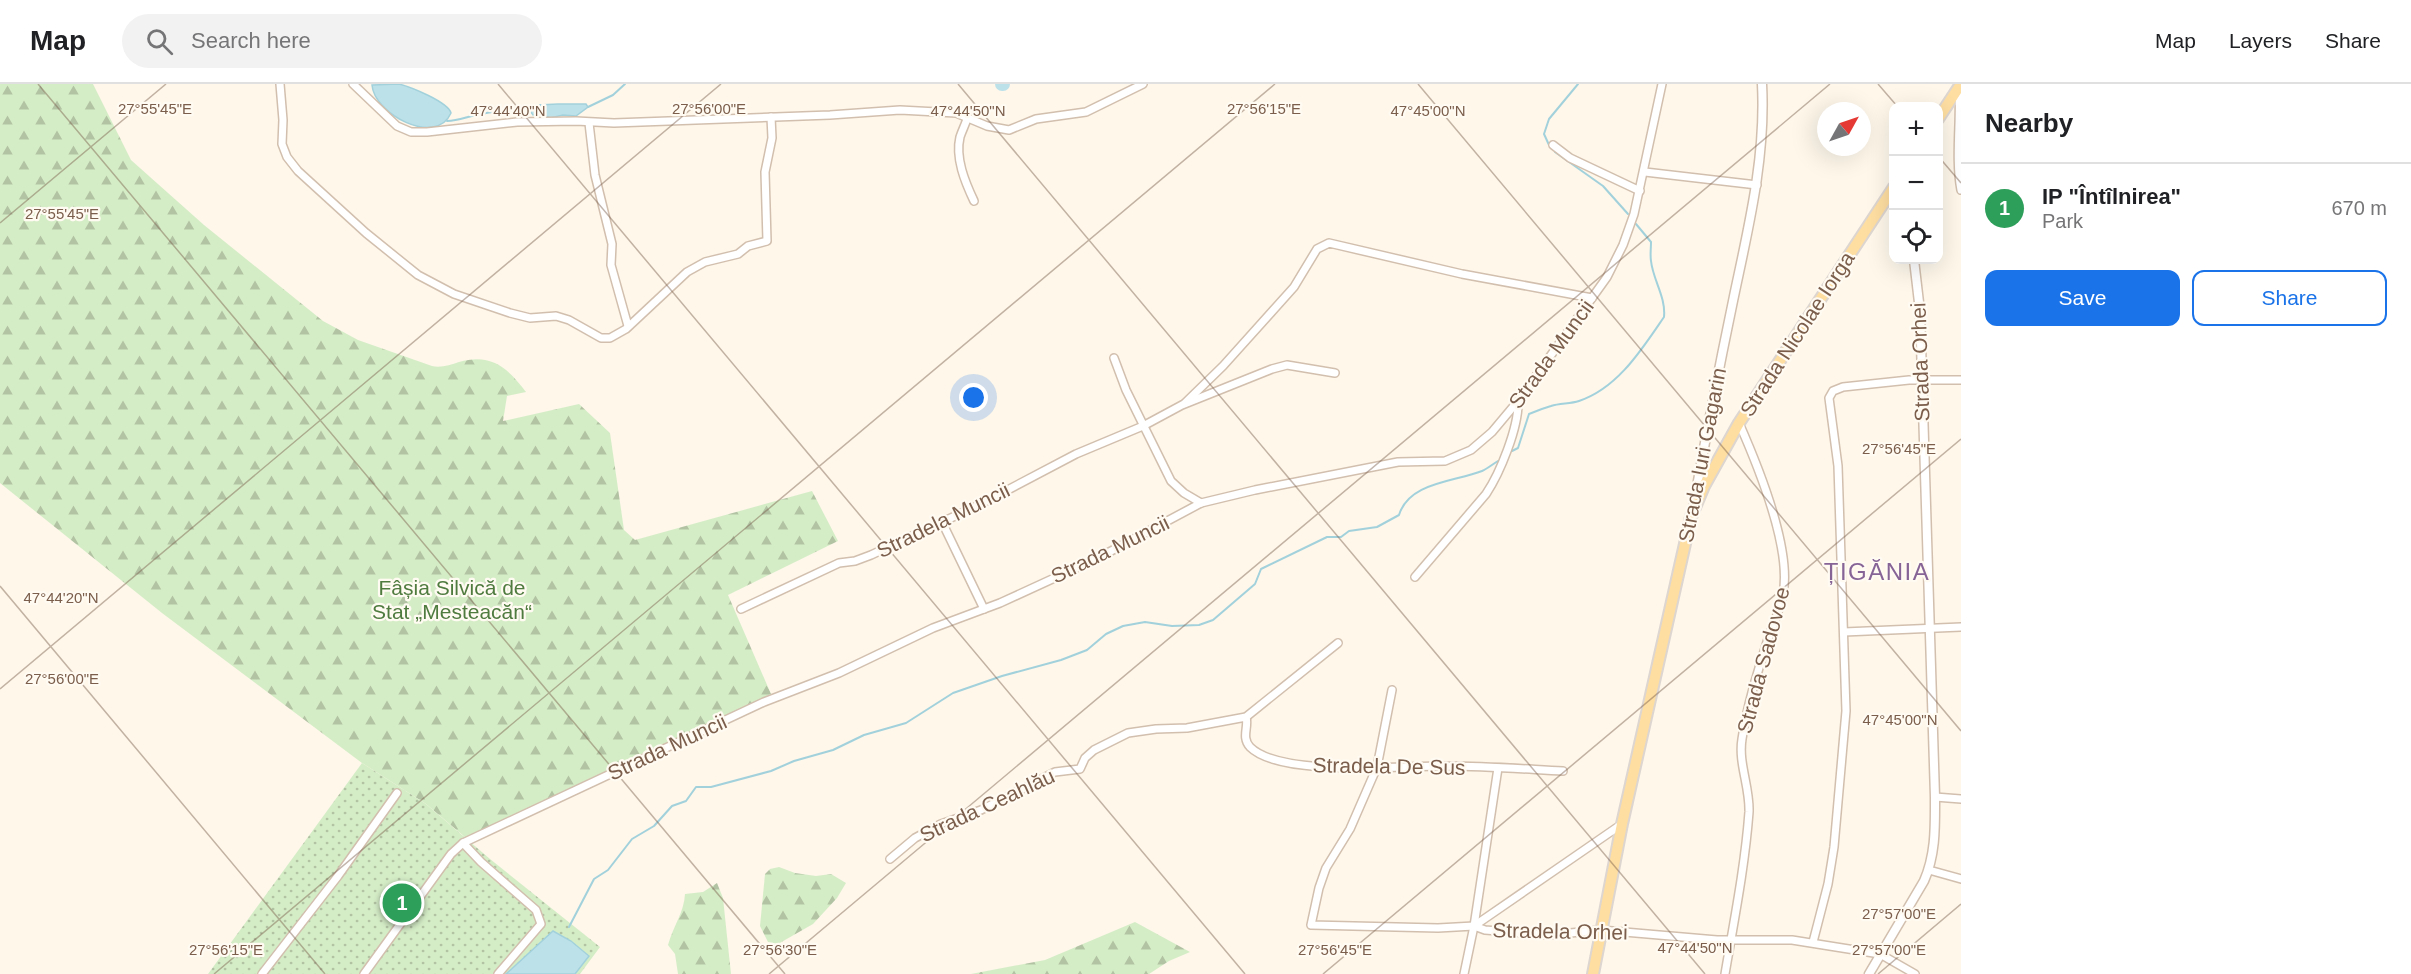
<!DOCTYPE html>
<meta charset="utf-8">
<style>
:root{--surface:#fff;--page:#f2f2f2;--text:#202124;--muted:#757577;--line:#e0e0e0;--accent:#1a73e8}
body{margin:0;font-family:Arial,sans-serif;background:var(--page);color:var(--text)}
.controls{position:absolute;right:18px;top:18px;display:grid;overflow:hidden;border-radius:12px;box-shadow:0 6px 24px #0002}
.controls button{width:54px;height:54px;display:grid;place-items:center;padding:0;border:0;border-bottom:2px solid var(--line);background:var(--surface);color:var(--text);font:30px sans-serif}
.compass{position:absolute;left:1817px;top:18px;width:54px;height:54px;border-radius:50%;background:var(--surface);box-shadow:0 6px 24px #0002;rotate:50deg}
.you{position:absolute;left:974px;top:314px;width:21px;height:21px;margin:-15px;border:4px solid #fff;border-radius:50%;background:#1a73e8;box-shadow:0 0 0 9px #1a73e833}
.badge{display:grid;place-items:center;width:39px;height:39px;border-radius:50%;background:var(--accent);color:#fff;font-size:20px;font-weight:700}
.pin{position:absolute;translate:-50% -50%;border:3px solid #fff;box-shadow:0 2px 6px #0006}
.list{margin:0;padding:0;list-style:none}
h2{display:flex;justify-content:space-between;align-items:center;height:78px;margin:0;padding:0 24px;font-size:26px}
h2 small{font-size:20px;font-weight:400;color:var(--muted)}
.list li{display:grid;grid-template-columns:39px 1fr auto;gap:18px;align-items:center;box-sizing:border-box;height:90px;padding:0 24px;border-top:2px solid var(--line)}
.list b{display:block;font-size:22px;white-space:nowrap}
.list p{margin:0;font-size:20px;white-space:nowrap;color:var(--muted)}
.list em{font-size:20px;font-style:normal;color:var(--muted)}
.actions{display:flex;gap:12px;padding:18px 24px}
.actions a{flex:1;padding:14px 0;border:2px solid var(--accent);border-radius:12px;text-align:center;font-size:21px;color:var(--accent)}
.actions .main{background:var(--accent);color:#fff}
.icon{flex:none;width:33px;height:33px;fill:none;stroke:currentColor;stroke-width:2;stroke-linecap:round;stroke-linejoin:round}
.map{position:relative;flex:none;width:1961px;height:890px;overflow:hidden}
header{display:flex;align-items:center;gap:36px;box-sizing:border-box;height:84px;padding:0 30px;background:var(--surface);border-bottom:2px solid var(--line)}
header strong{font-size:28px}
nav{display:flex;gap:33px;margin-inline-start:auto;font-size:21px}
.search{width:420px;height:54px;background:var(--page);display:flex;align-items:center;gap:15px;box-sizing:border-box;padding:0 21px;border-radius:33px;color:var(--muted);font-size:22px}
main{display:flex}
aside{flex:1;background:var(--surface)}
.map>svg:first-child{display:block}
.forest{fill:url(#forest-firs)}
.garden{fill:url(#garden-dots)}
.water{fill:#bde1e9;stroke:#a2d1dc;stroke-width:1.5}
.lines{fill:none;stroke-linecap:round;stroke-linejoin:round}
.stream{stroke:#a2d1dc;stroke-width:2}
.river{stroke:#bde1e9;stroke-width:14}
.minor-casing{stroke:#d2bfae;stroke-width:10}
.tertiary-casing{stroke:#d2bfae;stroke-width:11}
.primary-casing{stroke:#ddd5d0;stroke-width:14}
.minor{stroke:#fff;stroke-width:7}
.tertiary{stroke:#fff;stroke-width:8}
.primary{stroke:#fedea1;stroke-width:10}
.ticks{fill:none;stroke:#7b5e4b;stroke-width:1.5;stroke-opacity:0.45}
.labels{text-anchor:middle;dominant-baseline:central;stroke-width:4.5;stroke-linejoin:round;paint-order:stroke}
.street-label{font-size:21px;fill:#7b5e4b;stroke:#fffaf2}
.park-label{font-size:21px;fill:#4f7b3f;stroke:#fffaf2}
.quarter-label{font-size:24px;letter-spacing:1.5px;fill:#876496;stroke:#fffaf2}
.ticks-label{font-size:15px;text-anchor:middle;fill:#7b5e4b;stroke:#fffaf2;stroke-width:4.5;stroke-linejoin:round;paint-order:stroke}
</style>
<header>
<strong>Map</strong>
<div class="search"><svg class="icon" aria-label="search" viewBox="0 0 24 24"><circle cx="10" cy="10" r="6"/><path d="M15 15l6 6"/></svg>Search here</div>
<nav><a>Map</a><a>Layers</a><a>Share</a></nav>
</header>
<main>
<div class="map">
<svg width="1961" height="890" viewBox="0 0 1961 890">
<defs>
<pattern id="forest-firs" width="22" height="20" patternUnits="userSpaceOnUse" patternTransform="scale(1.5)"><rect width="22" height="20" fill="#d5edc7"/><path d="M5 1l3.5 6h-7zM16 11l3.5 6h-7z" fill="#b2c3a4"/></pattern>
<pattern id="garden-dots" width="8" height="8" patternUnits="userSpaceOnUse" patternTransform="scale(1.5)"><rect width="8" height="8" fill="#d5edc7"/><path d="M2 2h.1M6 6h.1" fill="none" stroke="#b2c3a4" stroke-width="1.8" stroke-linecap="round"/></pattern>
</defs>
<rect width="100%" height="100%" fill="#fef7ea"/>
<!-- forest -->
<g class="forest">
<path d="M 0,0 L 93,0 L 131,76 L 204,141 L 323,237 L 358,256 L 432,282 C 441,284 450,281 459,278 C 491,269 507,283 526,308 L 507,312 L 503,337 L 579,320 L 610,349 L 624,446 L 635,456 L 812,407 L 838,457 L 728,511 L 771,610 L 466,754 L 426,720 L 362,679 L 162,529 L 0,399 Z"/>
<polygon points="779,783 795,789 816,792 831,790 846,799 837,814 813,840 778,860 768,858 760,842 765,790 770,785"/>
<path d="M 717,799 L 723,814 L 731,890 L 678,890 L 675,870 L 668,861 C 673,842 684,829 685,810 L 703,808 Z"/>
<polygon points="1135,838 1190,868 1169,877 1149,890 971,890 1045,876"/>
</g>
<!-- garden -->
<polygon class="garden" points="362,679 426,720 490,775 600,863 580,890 208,890"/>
<!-- water -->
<g class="water">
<path d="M 399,0 C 411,3 448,18 451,29 C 436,63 374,30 372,1 Z"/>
<polygon points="558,20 586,20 588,23 576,32 563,31 550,34 542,30 533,31 530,27 538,21"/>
<polygon points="553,847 571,857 589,872 575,890 506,890"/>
</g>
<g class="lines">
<!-- stream -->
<g class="stream">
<polyline points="588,23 613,11 625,0"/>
<path d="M 447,37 C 458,37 466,33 476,31 C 492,27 514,25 530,27"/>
<polyline points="1549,61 1544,50 1549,35 1578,0"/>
<polyline points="1555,68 1603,102 1628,130"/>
<path d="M 1512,367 L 1518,364 L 1529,330 C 1536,327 1544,324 1551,322 C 1560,319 1570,320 1579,317 C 1618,304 1642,265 1664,233 C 1666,213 1653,196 1651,177 C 1650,171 1651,165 1651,158 L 1636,140"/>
<path d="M 569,843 L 594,795 L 608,786 L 632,755 L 654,742 L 672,722 L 686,717 L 696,703 L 711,703 L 771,687 L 794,677 L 833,666 L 864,651 L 906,639 L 953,609 L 1002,592 L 1061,576 L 1087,566 L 1106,550 L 1123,542 L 1145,538 L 1172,542 L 1199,541 L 1213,536 L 1255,500 L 1261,485 L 1327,453 L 1341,453 L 1349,447 L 1377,443 L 1399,431 C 1409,398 1454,398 1482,387 C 1487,385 1493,380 1498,377"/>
</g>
<!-- river -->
<polyline class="river" points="1002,0 1003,0"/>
<defs>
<g id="minor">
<polyline points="280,0 283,36 282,60 287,73 298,87 366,149 418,191 454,210 510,229 530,234 556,232 569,236 601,254 610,254 626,245 687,188 705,178 738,170 748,162 767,157 765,88 772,54 771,33"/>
<polyline points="353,0 397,42 411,48 427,48 517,38 576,37 614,39 830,31 900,26 956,29 987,42 1009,46 1036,35 1086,28 1143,0"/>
<path d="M 1959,4 C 1961,38 1955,74 1961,106"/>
<path d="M 967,35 C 965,41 962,47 960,53 C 955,74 965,98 974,117"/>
<polyline points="589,39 595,91 612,160 611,181 628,242"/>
<polyline points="1553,61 1570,74 1640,107"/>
<polyline points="1645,88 1757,101"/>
<polyline points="1114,274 1126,306 1171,397 1184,409 1201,419"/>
<polyline points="1185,319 1223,282 1294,203 1317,165 1329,159 1462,190 1592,214"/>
<polyline points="942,438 984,525"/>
<path d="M 1415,493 L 1486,410 C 1500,389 1519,343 1518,317"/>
<polyline points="741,525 839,479 855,477 871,471 981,420 1076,370 1143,342 1182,321 1272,285 1287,281 1335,289"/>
<polyline points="1844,548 1961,543"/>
<polyline points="1392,606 1377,683 1350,745 1326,784 1319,804 1311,841 1438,844 1474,842 1485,846 1550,851 1601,846 1717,856 1792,856 1880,870 1915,890"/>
<path d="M 1246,633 C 1249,643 1241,653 1250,663 C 1281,694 1405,681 1448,682 C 1486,682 1525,685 1563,687"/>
<polyline points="1935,713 1961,715"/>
<polyline points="463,759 481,778 536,826 541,840 498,890"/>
<polyline points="890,775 915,754 941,740 981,726 1055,688 1080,685 1085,674 1094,666 1128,649 1156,645 1187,644 1246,633 1338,559"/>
<polyline points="1929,786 1961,795"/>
<polyline points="1474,842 1622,740"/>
<polyline points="1813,858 1828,800 1834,763 1846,627 1838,382 1829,314 1833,307 1843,303 1909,296 1961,296"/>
<polyline points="262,890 338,792 397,709"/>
<polyline points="364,890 451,770 463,759 764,618 839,589 933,544 1000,519 1098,474 1201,419 1255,406 1398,378 1445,377 1471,366 1492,348 1518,317 1607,193 1623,161 1634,130 1662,0"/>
<polyline points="1464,890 1474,842 1498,684"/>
<path d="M 1725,890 C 1734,837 1745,782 1749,728 C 1750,703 1738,679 1742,655 C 1747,622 1757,590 1767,558 C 1772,542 1780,527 1783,510 C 1792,464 1758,382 1739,339"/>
</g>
<g id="tertiary">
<path d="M 1694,419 C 1706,351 1719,284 1733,217 C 1748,145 1766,74 1762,0"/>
<path d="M 1869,890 L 1924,797 C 1936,770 1935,742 1935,713 L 1920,227 L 1914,176"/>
</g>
<g id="primary">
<polyline points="1938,35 1961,0"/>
<polyline points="1593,890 1622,740 1691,433 1704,402 1739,339 1894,103"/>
</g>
</defs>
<!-- minor casing -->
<use href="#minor" class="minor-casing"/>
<!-- tertiary casing -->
<use href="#tertiary" class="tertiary-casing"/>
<!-- primary casing -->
<use href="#primary" class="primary-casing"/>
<!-- minor -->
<use href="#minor" class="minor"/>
<!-- tertiary -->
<use href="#tertiary" class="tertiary"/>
<!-- primary -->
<use href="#primary" class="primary"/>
</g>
<!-- ticks -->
<path class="ticks" d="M 38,0 L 785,890M 498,0 L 1245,890M 958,0 L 1705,890M 1418,0 L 1961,647M 1878,0 L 1897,22M 1938,72 L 1961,99M 0,139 L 166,0M 0,502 L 325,890M 0,605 L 721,0M 214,890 L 1275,0M 769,890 L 1830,0M 1323,890 L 1961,355M 1878,890 L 1961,820"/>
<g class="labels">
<!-- street labels -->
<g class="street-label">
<text transform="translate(1797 250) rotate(-57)">Strada Nicolae Iorga</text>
<text transform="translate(1551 270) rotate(-54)">Strada Muncii</text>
<text transform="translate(1920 278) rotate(-92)">Strada Orhei</text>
<text transform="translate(1702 371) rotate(-79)">Strada Iuri Gagarin</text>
<text transform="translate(943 436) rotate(-26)">Stradela Muncii</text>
<text transform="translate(1110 465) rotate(-26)">Strada Muncii</text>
<text transform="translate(1763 576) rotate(-75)">Strada Sadovoe</text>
<text transform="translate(667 663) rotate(-25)">Strada Muncii</text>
<text transform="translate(1389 682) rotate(1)">Stradela De Sus</text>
<text transform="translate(987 721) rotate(-25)">Strada Ceahlău</text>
<text transform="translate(1560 847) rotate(1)">Stradela Orhei</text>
</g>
<!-- park labels -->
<g class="park-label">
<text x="452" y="503">Fâșia Silvică de<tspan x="452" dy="24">Stat „Mesteacăn“</tspan></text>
</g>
<!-- quarter labels -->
<g class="quarter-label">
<text x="1877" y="487">ȚIGĂNIA</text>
</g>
</g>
<g class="ticks-label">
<text x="155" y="30">27°55'45"E</text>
<text x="709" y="30">27°56'00"E</text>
<text x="1264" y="30">27°56'15"E</text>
<text x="508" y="32">47°44'40"N</text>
<text x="968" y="32">47°44'50"N</text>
<text x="1428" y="32">47°45'00"N</text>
<text x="62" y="135">27°55'45"E</text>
<text x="1899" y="370">27°56'45"E</text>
<text x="61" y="519">47°44'20"N</text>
<text x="62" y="600">27°56'00"E</text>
<text x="1900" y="641">47°45'00"N</text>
<text x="1899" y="835">27°57'00"E</text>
<text x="1695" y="869">47°44'50"N</text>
<text x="226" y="871">27°56'15"E</text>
<text x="780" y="871">27°56'30"E</text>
<text x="1335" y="871">27°56'45"E</text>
<text x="1889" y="871">27°57'00"E</text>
</g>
</svg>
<div class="controls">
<button>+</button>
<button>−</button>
<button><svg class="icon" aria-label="locate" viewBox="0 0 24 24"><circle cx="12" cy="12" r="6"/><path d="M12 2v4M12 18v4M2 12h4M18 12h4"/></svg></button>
</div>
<svg class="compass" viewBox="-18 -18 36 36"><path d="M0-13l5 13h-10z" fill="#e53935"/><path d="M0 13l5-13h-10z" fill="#757577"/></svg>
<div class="you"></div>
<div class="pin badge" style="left:402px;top:819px;background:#2e9e5b">1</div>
</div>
<aside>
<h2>Nearby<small></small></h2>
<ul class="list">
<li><span class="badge" style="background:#2e9e5b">1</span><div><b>IP &quot;Întîlnirea&quot;</b><p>Park</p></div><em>670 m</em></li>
</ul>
<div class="actions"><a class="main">Save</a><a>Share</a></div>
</aside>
</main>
